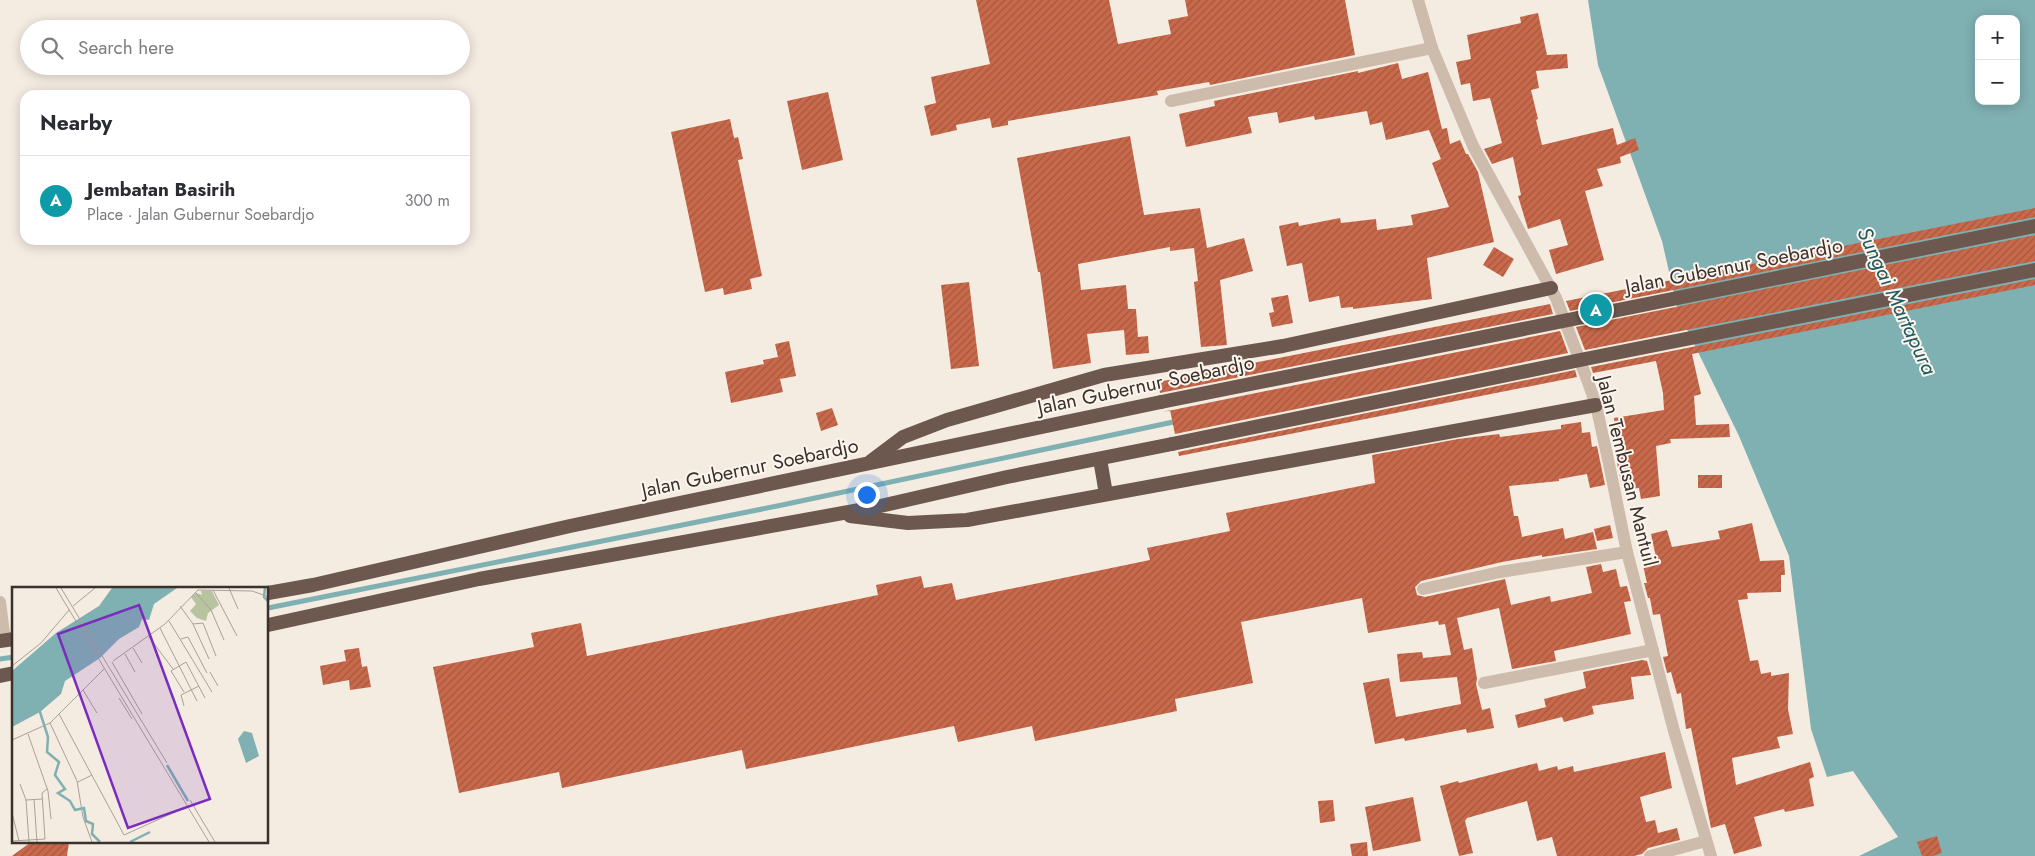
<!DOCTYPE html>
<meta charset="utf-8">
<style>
:root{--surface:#fff;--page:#f7f7f7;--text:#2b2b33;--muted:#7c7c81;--line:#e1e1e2;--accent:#1f5a5e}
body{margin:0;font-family:Jost,sans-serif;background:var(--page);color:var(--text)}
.controls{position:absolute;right:15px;top:15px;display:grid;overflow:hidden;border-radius:10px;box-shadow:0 2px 12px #0003}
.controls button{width:45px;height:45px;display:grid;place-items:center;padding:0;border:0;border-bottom:1px solid var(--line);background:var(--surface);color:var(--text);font:25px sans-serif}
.you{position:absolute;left:866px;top:494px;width:18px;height:18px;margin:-12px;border:4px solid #fff;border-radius:50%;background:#1a73e8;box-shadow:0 0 0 8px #1a73e833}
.badge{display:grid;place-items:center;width:32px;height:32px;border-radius:50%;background:var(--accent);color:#fff;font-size:16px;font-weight:700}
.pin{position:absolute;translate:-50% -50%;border:2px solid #fff;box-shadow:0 1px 5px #0006}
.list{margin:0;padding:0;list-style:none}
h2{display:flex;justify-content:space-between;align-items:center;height:65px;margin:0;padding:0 20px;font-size:21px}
h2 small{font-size:16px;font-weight:400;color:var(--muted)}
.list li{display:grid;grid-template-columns:32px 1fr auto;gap:15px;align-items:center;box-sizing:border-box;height:90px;padding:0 20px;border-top:1px solid var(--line)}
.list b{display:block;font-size:19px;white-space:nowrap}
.list p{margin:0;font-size:16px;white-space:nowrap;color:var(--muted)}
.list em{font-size:16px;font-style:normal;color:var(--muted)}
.icon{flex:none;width:28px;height:28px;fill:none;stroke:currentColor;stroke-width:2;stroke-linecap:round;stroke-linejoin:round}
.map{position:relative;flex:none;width:2035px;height:856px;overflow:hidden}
.search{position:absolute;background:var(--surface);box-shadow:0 2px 12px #0003;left:20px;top:20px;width:450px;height:55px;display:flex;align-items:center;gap:12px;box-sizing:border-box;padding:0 18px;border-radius:28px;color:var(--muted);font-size:19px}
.panel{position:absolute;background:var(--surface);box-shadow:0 2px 12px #0003;left:20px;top:90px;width:450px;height:155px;border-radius:15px}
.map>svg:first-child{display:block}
.water{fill:#7fb0b2;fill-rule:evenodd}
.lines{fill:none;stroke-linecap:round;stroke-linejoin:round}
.stream{stroke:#7fb0b2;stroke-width:5}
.building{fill:url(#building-hatch)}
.minor{stroke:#cdbbac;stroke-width:12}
.tertiary{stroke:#cdbbac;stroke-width:12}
.trunk{stroke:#6c584f;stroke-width:14}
.trunk-bridge{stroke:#6c584f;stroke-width:14}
.labels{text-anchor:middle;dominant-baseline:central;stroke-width:4;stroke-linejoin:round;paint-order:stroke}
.street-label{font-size:20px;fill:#3b302b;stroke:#fbf5ee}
.water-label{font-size:21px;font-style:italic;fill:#1f5a5e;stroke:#fbf5ee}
.inset-river{fill:none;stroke:#7fb0b2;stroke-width:2.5}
.inset-road{fill:none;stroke:#aaa098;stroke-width:1}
.view{fill:#7b2cbf;fill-opacity:0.15;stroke:#7b2cbf;stroke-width:2.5}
.inset-edge{fill:none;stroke:#3b302b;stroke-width:2.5}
</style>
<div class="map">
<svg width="2035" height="856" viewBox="0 0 2035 856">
<defs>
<pattern id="building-hatch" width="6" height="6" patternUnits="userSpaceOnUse" patternTransform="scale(1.25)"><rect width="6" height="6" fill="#c8694b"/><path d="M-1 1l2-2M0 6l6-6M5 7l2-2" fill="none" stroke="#a4573f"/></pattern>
</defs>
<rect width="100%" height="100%" fill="#f4ebe1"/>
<!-- water -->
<path class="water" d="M 1588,0 L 2035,0 L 2035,856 L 1859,856 L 1898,837 L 1853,771 L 1827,777 L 1811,729 L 1789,556 L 1739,436 L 1678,311 L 1662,241 L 1598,65 ZM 1979,19 L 2016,19 L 2016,101 L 1979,101 Z"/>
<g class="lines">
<!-- stream -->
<g class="stream">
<polyline points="268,608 782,505 1178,421"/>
<polyline points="0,659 14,657"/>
</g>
</g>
<!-- building -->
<g class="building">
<polygon points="976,0 1109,0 1118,44 1171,34 1168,20 1188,16 1185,0 1345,0 1355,55 1210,85 1209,82 1157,91 1158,95 1008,121 1008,125 992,128 990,118 956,125 957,130 931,136 924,106 936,103 931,77 990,64"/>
<polygon points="1538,13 1547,55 1567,54 1568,68 1536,71 1539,88 1531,90 1538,119 1536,120 1542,145 1613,128 1617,145 1635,138 1639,150 1620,157 1621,163 1597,169 1603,186 1585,191 1604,260 1556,274 1549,250 1568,245 1560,219 1528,229 1518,196 1521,195 1513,157 1492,164 1484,149 1502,143 1490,98 1473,101 1470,83 1461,85 1456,62 1471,59 1467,35 1521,23 1520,17"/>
<polygon points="1398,63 1402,79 1428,72 1442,129 1447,128 1450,144 1460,140 1466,154 1468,154 1478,172 1494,242 1427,258 1432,299 1353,309 1353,307 1341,308 1339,296 1309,302 1302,263 1287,266 1279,226 1298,222 1299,226 1340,218 1341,223 1376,219 1377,230 1413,225 1411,215 1449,207 1432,163 1441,159 1429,130 1386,140 1382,122 1370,125 1367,111 1315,120 1314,116 1279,123 1277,112 1248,117 1252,133 1186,147 1179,114 1215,106 1214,101 1358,71 1358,73"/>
<polygon points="828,92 843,160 802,170 787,101"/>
<polygon points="730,119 734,138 738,137 743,159 738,160 762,276 750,279 752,289 724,295 723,288 705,292 671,132"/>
<polygon points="1130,136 1144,215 1200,208 1207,248 1244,238 1253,271 1220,280 1227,345 1201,347 1194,282 1198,281 1194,248 1170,251 1170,247 1078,264 1081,290 1126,285 1128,309 1136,309 1138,337 1148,336 1149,353 1126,355 1124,330 1087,334 1091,363 1053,369 1040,272 1038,272 1017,158"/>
<polygon points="2035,208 2035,217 1570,311 1566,301"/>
<polygon points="2035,235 2035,261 1585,350 1576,327"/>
<polygon points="1494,247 1514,259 1503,277 1483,265"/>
<polygon points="2035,279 2035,285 1692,354 1701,394 1694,396 1696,425 1729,424 1730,437 1670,439 1671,443 1656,446 1660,496 1641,499 1639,488 1626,489 1625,482 1621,482 1613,444 1617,443 1614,418 1664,410 1663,393 1656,361 1593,373 1591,367"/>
<polygon points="969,282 979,366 951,369 941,285"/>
<polygon points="1288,295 1293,323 1272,327 1269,313 1274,312 1271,298"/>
<polygon points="1550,304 1553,314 1160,393 1158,382"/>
<polygon points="1560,331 1568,353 1175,434 1170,410 1163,412"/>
<polygon points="789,341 796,376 780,379 783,392 731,403 725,372 764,364 763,360 778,357 775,344"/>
<polygon points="1575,370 1577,377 1179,456 1178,452"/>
<polygon points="832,408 838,425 821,431 816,413"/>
<polygon points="1581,422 1582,433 1590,432 1592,447 1597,446 1605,485 1590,488 1587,474 1559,479 1559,481 1509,486 1514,516 1518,516 1522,537 1563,528 1565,539 1593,532 1597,549 1542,557 1542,555 1502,562 1421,581 1415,587 1417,595 1425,597 1505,579 1511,605 1550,596 1551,602 1592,593 1586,567 1601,564 1603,572 1616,569 1620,587 1627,586 1631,601 1624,602 1631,634 1554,651 1556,661 1512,669 1499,608 1457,618 1464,650 1472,648 1477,679 1476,684 1482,710 1490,708 1494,728 1467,733 1466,729 1405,741 1404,738 1375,744 1363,683 1389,678 1396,717 1461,704 1457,677 1400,682 1397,654 1422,652 1423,658 1451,655 1445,624 1439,625 1438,621 1368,633 1362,598 1241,622 1253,683 1175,699 1177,711 1035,741 1032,726 958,742 954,726 746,769 742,750 562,788 559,772 459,793 433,667 534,647 531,633 581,623 587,656 878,595 876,585 921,576 924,588 952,583 956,600 1150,560 1147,548 1230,531 1226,513 1375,483 1372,455 1458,439 1499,434 1500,437 1561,429 1561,425"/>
<rect x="1698" y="475" width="24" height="13"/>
<polygon points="1752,523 1760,561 1784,560 1785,575 1781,575 1781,592 1747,593 1748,599 1738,600 1750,661 1758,660 1761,674 1771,672 1771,676 1789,673 1788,709 1793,734 1777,737 1780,748 1732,758 1736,785 1810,762 1814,777 1809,779 1814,806 1785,812 1784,809 1754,817 1762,846 1734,854 1725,824 1711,828 1691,728 1686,729 1681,693 1677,694 1671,672 1667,673 1663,657 1668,656 1660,614 1653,615 1650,598 1648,598 1644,583 1647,583 1642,561 1656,557 1651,534 1667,530 1672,547 1720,539 1718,531"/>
<polygon points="1610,525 1613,538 1597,541 1594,529"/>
<polygon points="359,648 362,667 367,666 371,687 350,690 349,680 323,685 320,666 346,661 344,650"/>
<polygon points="1642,660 1647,661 1651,675 1631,677 1634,699 1592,706 1594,714 1564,722 1562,717 1518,728 1515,715 1546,707 1544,699 1586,688 1583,672"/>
<polygon points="1665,752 1672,788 1640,797 1646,822 1655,820 1658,833 1677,828 1680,840 1648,848 1642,854 1634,856 1557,856 1552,837 1537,841 1527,801 1467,818 1465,821 1473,853 1459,856 1440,786 1458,781 1459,783 1537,763 1539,771 1557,766 1558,770 1573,766 1574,772"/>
<polygon points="1413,797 1421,841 1373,851 1365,807"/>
<polygon points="1333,800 1335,821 1320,823 1318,801"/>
<polygon points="1937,836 1942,853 1933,856 1922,856 1917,842"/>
<polygon points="31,842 69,842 67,856 12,856"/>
<polygon points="1367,842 1368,856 1352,856 1350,844"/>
</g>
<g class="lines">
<!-- minor -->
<g class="minor">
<polyline points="1171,101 1432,48"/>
<polyline points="1423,589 1500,572 1627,552"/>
<polyline points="0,602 5,641"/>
<polyline points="1484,683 1653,650"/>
<polyline points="1650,856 1706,841"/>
</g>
<!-- tertiary -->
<polyline class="tertiary" points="1418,0 1432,48 1473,146 1556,298 1588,382 1596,405 1609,464 1627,552 1674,731 1711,856"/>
<!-- trunk -->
<g class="trunk">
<polyline points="1100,459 1106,494"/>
<polyline points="871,461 903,437 947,420 1104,375 1283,346 1551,288"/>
<polyline points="850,516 908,523 967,520 1596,405"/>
<polyline points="268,593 313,585 570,526 1161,402"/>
<polyline points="268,625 479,579 876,507 1007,477 1172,444"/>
<polyline points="0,641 14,639"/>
<polyline points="0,676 14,673"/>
</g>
<!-- trunk-bridge -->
<g class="trunk-bridge">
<polyline points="1161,402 2035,226"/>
<polyline points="1172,444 1585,359 2035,270"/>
</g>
</g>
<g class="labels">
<!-- street labels -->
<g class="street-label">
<text transform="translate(1734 266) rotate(-11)">Jalan Gubernur Soebardjo</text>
<text transform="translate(1146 385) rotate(-12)">Jalan Gubernur Soebardjo</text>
<text transform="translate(750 468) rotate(-12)">Jalan Gubernur Soebardjo</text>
<text transform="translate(1627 471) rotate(76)">Jalan Tembusan Mantuil</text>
</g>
<!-- water labels -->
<g class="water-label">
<text transform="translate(1897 301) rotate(65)">Sungai Martapura</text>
</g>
</g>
<!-- overview -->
<g transform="translate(12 587)">
<rect width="256" height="256" fill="#f4ebe1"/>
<path d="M 189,4 L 200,4 L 207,18 L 196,26 L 194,34 L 185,31 L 178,24 L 184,17 L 179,10 L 184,6 L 190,8 Z" fill="#b8c4a0"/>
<path d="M 100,1 L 165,1 L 142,17 L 137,33 L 130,32 L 127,40 L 107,52 L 88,71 L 53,94 L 49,107 L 28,125 L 0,140 L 0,84 L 44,46 L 87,19 ZM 232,144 L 240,146 L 247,169 L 234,176 L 226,152 Z" fill="#7fb0b2"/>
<path class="inset-river" d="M 253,1 L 252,10 L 257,15M 27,122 L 36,150 L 35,165 L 47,175 L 43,188 L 53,202 L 46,206 L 58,214 L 63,223 L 72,221 L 74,234 L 81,237 L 80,247 L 88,255M 155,178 L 176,214M 118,255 L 138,245"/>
<path class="inset-road" d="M 44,1 L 197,255M 49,1 L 155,176M 217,1 L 226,22M 201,3 L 225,49M 183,5 L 199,23 L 212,53M 61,19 L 83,1M 168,19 L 181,37 L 197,72M 157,34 L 200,105M 181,37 L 191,36 L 204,69M 148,41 L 185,114M 137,50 L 161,82M 169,52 L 176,50 L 195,86M 121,61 L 130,76M 113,67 L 123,85M 101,74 L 153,37 L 186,3 L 240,4 L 257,10M 100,75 L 130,127M 0,79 L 29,56 L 57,23M 198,85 L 206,99M 71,103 L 85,126M 172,105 L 159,84 L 174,75 L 193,111M 107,111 L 120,132M 172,119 L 169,108 L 187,99M 47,127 L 112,248 L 174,220M 38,136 L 65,194 L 71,230 L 80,255M 16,147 L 36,204 L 39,232M 0,153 L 38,136 L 93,81M 66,195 L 80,188M 8,197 L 14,213 L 17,255M 22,212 L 25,255M 14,213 L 30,212M 178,213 L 203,255M 0,226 L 7,254M 0,254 L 33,252 L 30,206 L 35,202"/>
<path class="view" d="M 127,18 L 198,212 L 116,241 L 46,47 Z"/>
<rect width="256" height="256" class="inset-edge"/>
</g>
</svg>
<div class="controls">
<button>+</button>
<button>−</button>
</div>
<div class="you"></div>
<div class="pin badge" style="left:1596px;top:310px;background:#0f9aa8">A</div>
<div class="search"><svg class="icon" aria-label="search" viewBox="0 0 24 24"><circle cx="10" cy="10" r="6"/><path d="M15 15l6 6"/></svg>Search here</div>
<section class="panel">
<h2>Nearby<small></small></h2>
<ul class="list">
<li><span class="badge" style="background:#0f9aa8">A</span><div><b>Jembatan Basirih</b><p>Place · Jalan Gubernur Soebardjo</p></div><em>300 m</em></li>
</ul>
</section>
</div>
